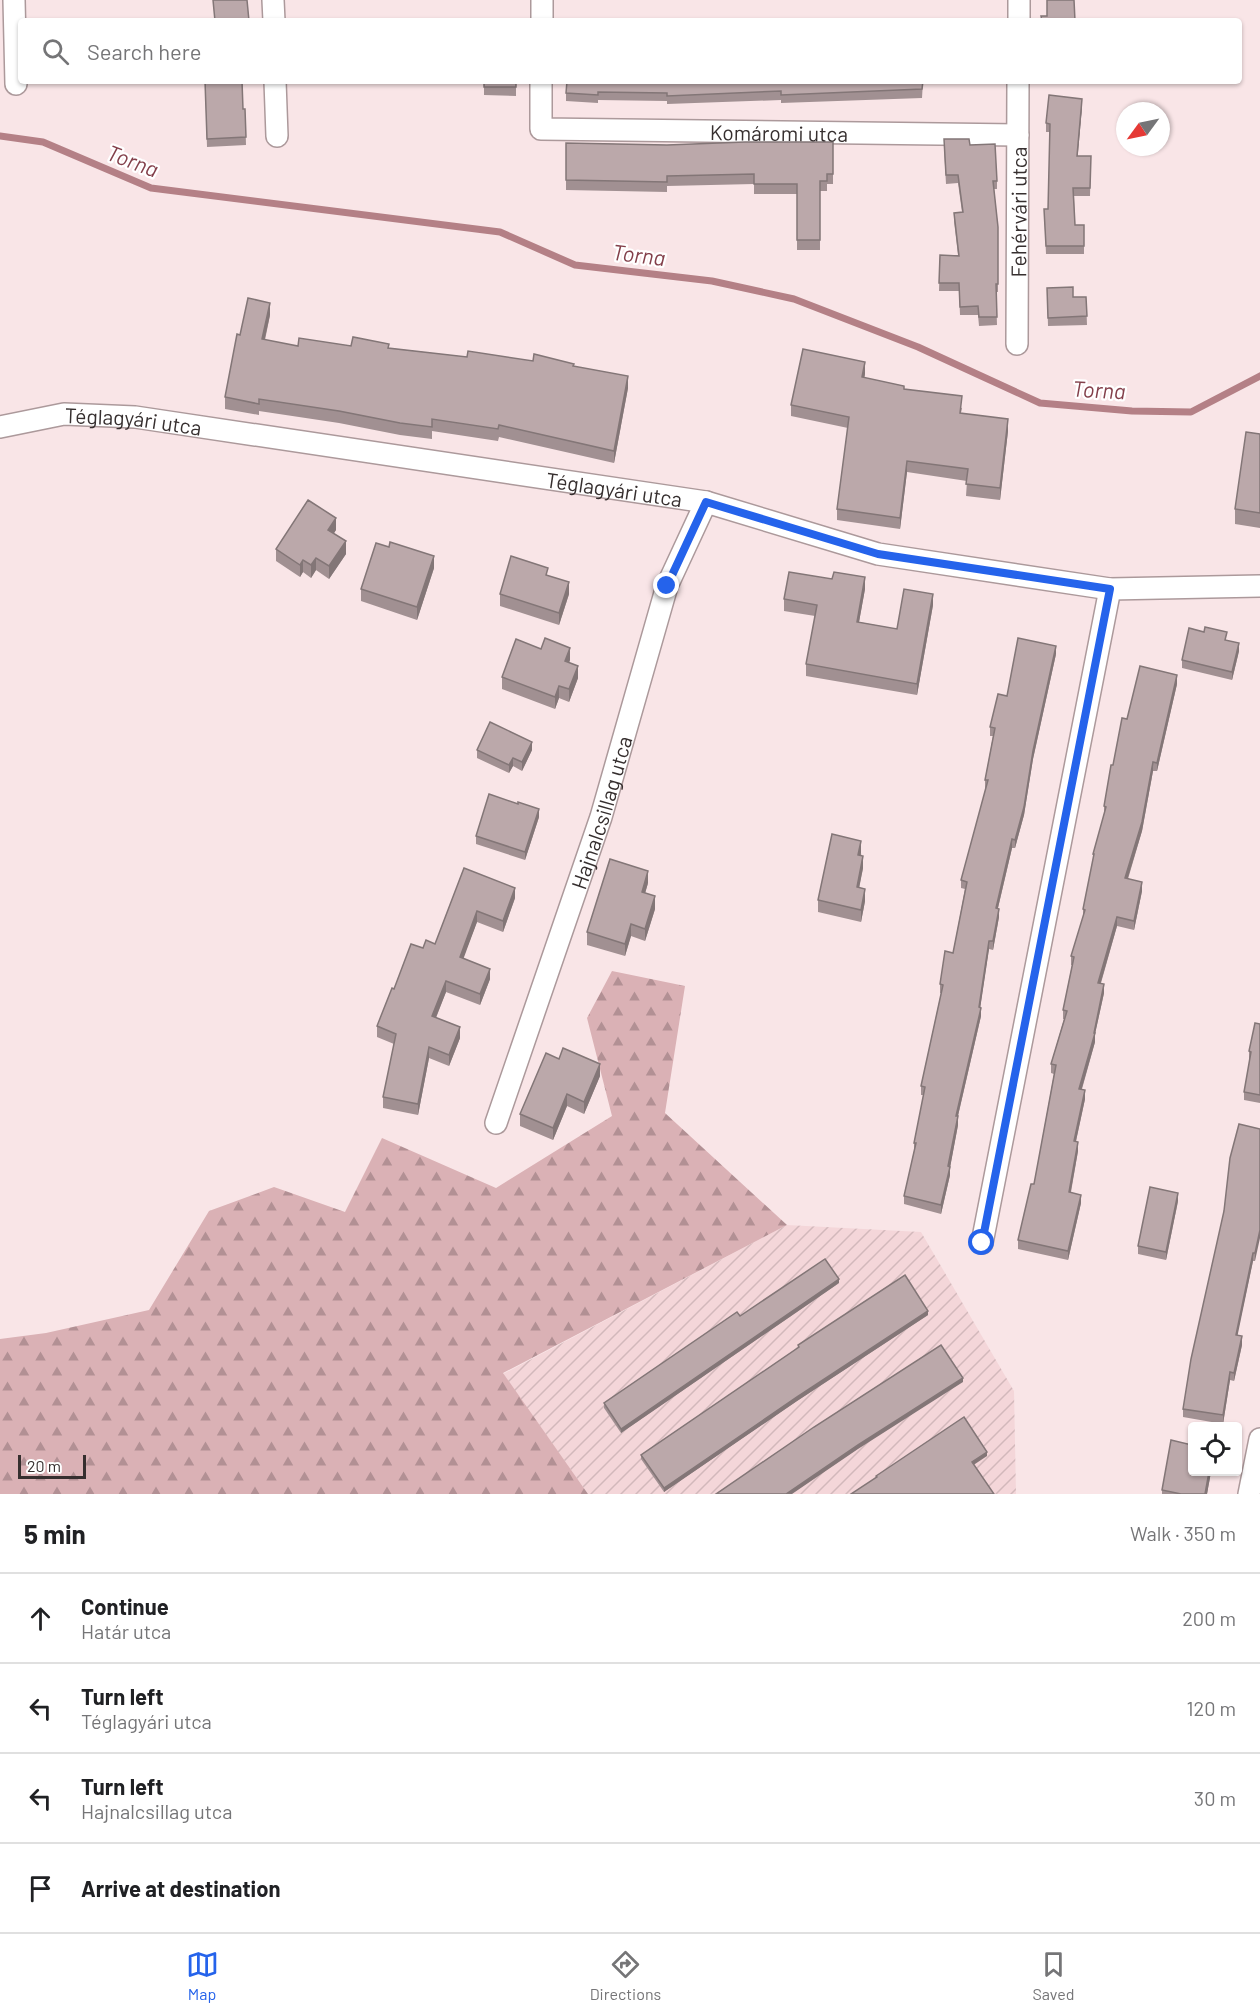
<!DOCTYPE html>
<meta charset="utf-8">
<style>
:root{--surface:#fff;--page:#f6f6f6;--text:#202124;--muted:#757577;--line:#e0e0e0;--accent:#2563eb}
body{margin:0;font-family:Barlow,sans-serif;background:var(--page);color:var(--text)}
.controls{position:absolute;right:18px;bottom:18px;display:grid;overflow:hidden;border-radius:6px;box-shadow:0 2px 4px #0004}
.controls button{width:54px;height:54px;display:grid;place-items:center;padding:0;border:0;border-bottom:2px solid var(--line);background:var(--surface);color:var(--text);font:30px sans-serif}
.compass{position:absolute;left:1116px;top:102px;width:54px;height:54px;border-radius:50%;background:var(--surface);box-shadow:0 2px 4px #0004;rotate:237deg}
.scale{position:absolute;left:18px;bottom:15px;width:68px;box-sizing:border-box;padding-left:6px;border:3px solid #362f2f;border-top:0;font-size:16px;line-height:21px;white-space:nowrap;color:#362f2f;-webkit-text-stroke:4px #fff;paint-order:stroke}
.stop{position:absolute;width:18px;height:18px;margin:-14px;border:4px solid #2563eb;border-radius:50%;background:#fff}
.stop.end{background:#2563eb;border-color:#fff;box-shadow:0 2px 6px #0008}
.list{margin:0;padding:0;list-style:none}
h2{display:flex;justify-content:space-between;align-items:center;height:78px;margin:0;padding:0 24px;font-size:26px}
h2 small{font-size:20px;font-weight:400;color:var(--muted)}
.list li{display:grid;grid-template-columns:39px 1fr auto;gap:18px;align-items:center;box-sizing:border-box;height:90px;padding:0 24px;border-top:2px solid var(--line)}
.list b{display:block;font-size:22px;white-space:nowrap}
.list p{margin:0;font-size:20px;white-space:nowrap;color:var(--muted)}
.list em{font-size:20px;font-style:normal;color:var(--muted)}
.icon{flex:none;width:33px;height:33px;fill:none;stroke:currentColor;stroke-width:2;stroke-linecap:round;stroke-linejoin:round}
.map{position:relative;flex:none;width:1260px;height:1494px;overflow:hidden}
.search{position:absolute;background:var(--surface);box-shadow:0 2px 4px #0004;left:18px;right:18px;top:18px;height:66px;display:flex;align-items:center;gap:15px;box-sizing:border-box;padding:0 21px;border-radius:6px;color:var(--muted);font-size:22px}
.sheet{height:438px;background:var(--surface)}
nav{display:flex;justify-content:space-around;align-items:center;box-sizing:border-box;height:84px;border-top:2px solid var(--line);background:var(--surface);font-size:16px;color:var(--muted)}
nav a{display:grid;justify-items:center;gap:3px}
nav .on{color:var(--accent)}
.map>svg:first-child{display:block}
.industrial{fill:url(#industrial-furrows)}
.forest{fill:url(#forest-firs)}
.lines{fill:none;stroke-linecap:round;stroke-linejoin:round}
.stream{stroke:#b48086;stroke-width:7}
.street-casing{stroke:#ac999b;stroke-width:24}
.street{stroke:#fff;stroke-width:21}
.wall{fill:#a19092}
.shaded-wall{fill:#837677}
.building{fill:#bba8aa;stroke:#837677;stroke-width:1.5}
.route{stroke:#2563eb;stroke-width:8}
.labels{text-anchor:middle;dominant-baseline:central;stroke-width:4.5;stroke-linejoin:round;paint-order:stroke}
.street-label{font-size:21px;fill:#362f2f;stroke:#fff}
.water-label{font-size:22px;font-style:italic;fill:#833f4a;stroke:#fff}
</style>
<div class="map">
<svg width="1260" height="1494" viewBox="0 0 1260 1494">
<defs>
<pattern id="industrial-furrows" width="10" height="10" patternUnits="userSpaceOnUse" patternTransform="scale(1.5)"><rect width="10" height="10" fill="#f4d6d9"/><path d="M-1 1l2-2M0 10L10 0M9 11l2-2" fill="none" stroke="#d2b8bb"/></pattern>
<pattern id="forest-firs" width="22" height="20" patternUnits="userSpaceOnUse" patternTransform="scale(1.5)"><rect width="22" height="20" fill="#dab1b5"/><path d="M5 1l3.5 6h-7zM16 11l3.5 6h-7z" fill="#b29094"/></pattern>
</defs>
<rect width="100%" height="100%" fill="#f9e5e7"/>
<!-- industrial -->
<polygon class="industrial" points="787,1225 921,1232 1014,1391 1016,1494 588,1494 503,1374"/>
<!-- forest -->
<polygon class="forest" points="612,971 685,986 665,1113 787,1225 503,1373 588,1494 0,1494 0,1339 46,1333 149,1310 209,1211 274,1187 345,1212 382,1138 496,1188 612,1116 587,1018"/>
<g class="lines">
<!-- stream -->
<polyline class="stream" points="0,136 43,142 151,188 500,232 575,265 712,281 794,299 918,347 1040,403 1132,411 1191,412 1260,376"/>
<defs>
<g id="street">
<polyline points="14,0 16,84"/>
<polyline points="273,0 274,21"/>
<polyline points="542,21 542,0"/>
<polyline points="1019,21 1019,0"/>
<polyline points="275,81 277,136"/>
<path id="s1" d="M 541,81 L 541,129 L 1018,135"/>
<path id="s2" d="M 1017,344 L 1018,81"/>
<path id="s3" d="M 0,427 L 64,414 L 135,417 L 706,502 L 878,554 L 1110,589 L 1260,586"/>
<path id="s4" d="M 496,1123 L 601,817 L 667,586 L 706,502"/>
<polyline points="982,1243 1110,589"/>
<polyline points="1249,1494 1260,1439"/>
</g>
</defs>
<!-- street casing -->
<use href="#street" class="street-casing"/>
<!-- street -->
<use href="#street" class="street"/>
</g>
<!-- wall -->
<g class="wall">
<polygon points="205,81 243,109 245,109 246,145 207,147"/>
<polygon points="484,81 516,81 516,96 484,95"/>
<polygon points="923,81 922,98 781,103 781,100 667,104 667,101 598,100 598,103 566,101 566,93"/>
<polygon points="1082,107 1077,156 1091,156 1090,196 1074,196 1075,225 1084,225 1084,254 1046,254 1044,209 1048,209 1050,132 1046,132 1046,123"/>
<polygon points="833,142 833,184 827,184 827,191 820,191 820,250 797,250 797,194 754,194 754,184 667,186 667,192 566,190 566,143 667,145"/>
<polygon points="970,145 997,181 997,189 994,189 998,227 998,292 996,292 997,325 979,326 978,315 960,315 959,291 939,291 940,255 958,255 954,221 954,213 962,212 958,183 946,184 944,148"/>
<polygon points="1047,288 1073,297 1086,297 1087,325 1048,326"/>
<polygon points="270,315 265,340 298,346 351,346 389,348 467,357 533,361 574,366 628,388 614,463 499,437 498,441 432,431 432,439 400,435 339,423 259,411 259,415 225,409 225,397 240,335"/>
<polygon points="865,374 864,378 904,389 962,408 961,413 1008,431 1000,500 966,496 967,481 907,472 900,529 837,520 837,509 848,428 791,416 791,405"/>
<polygon points="1260,434 1260,528 1235,524 1235,509"/>
<polygon points="336,530 334,533 346,554 329,579 316,570 311,578 303,572 300,577 276,561 276,549"/>
<polygon points="389,547 434,568 417,620 361,601 361,589"/>
<polygon points="548,575 569,594 559,625 500,606 500,594"/>
<polygon points="865,589 859,622 897,629 933,605 917,695 806,676 806,664 815,616 784,611 784,599"/>
<polygon points="1227,640 1239,651 1232,680 1182,668 1182,660"/>
<polygon points="1056,654 1033,759 1024,815 1015,848 1012,848 998,908 999,917 993,950 989,949 980,1008 981,1016 958,1116 958,1125 950,1167 950,1175 941,1214 904,1204 904,1196 914,1151 914,1143 924,1095 921,1095 921,1086 941,993 940,993 940,984 953,953 965,889 961,888 961,880 986,788 985,788 985,780 993,736 990,736 990,727 1007,696"/>
<polygon points="570,660 569,662 578,678 569,702 559,698 555,709 502,689 502,677"/>
<polygon points="1177,684 1157,771 1153,771 1142,831 1128,879 1142,891 1134,930 1117,926 1101,983 1104,993 1095,1034 1095,1042 1082,1089 1085,1099 1076,1141 1078,1151 1071,1192 1081,1203 1068,1260 1018,1249 1018,1240 1034,1184 1054,1074 1051,1073 1051,1064 1064,1019 1063,1019 1063,1010 1072,965 1071,965 1071,956 1083,917 1083,909 1093,862 1093,854 1104,815 1104,806 1113,765 1127,719"/>
<polygon points="477,750 532,750 522,771 513,766 509,773 477,758"/>
<polygon points="539,817 525,860 476,844 476,836"/>
<polygon points="861,853 863,868 859,887 865,901 861,922 818,912 818,900"/>
<polygon points="464,868 515,898 503,932 477,922 463,958 490,979 480,1005 446,992 436,1018 460,1038 449,1066 429,1058 418,1115 383,1108 383,1097 394,1044 377,1037 377,1026 394,989 423,948 435,944"/>
<polygon points="648,883 645,893 655,909 645,941 631,936 625,956 587,945 587,932"/>
<polygon points="1260,1024 1260,1103 1244,1100 1244,1092 1250,1060 1249,1059 1249,1051"/>
<polygon points="559,1059 600,1076 584,1114 567,1106 553,1140 520,1126 520,1114"/>
<polygon points="1260,1129 1255,1261 1253,1261 1237,1335 1242,1345 1234,1381 1230,1380 1223,1424 1183,1417 1183,1409"/>
<polygon points="1178,1201 1166,1260 1138,1254 1138,1246"/>
<polygon points="839,1283 621,1433 604,1408 604,1403"/>
<polygon points="928,1315 797,1401 664,1492 641,1459 641,1455 798,1348 798,1345"/>
<polygon points="1211,1472 1207,1494 1162,1494 1162,1490"/>
</g>
<!-- shaded-wall -->
<g class="shaded-wall">
<polygon points="1082,99 1082,107 1077,164 1077,156"/>
<polygon points="270,303 270,315 262,351 262,339"/>
<polygon points="865,362 865,374 862,389 862,377"/>
<polygon points="628,376 628,388 614,463 614,451"/>
<polygon points="1008,419 1008,431 1000,500 1000,488"/>
<polygon points="907,461 907,472 900,529 900,518"/>
<polygon points="336,518 336,530 328,542 328,530"/>
<polygon points="346,541 346,554 329,579 329,566"/>
<polygon points="434,556 434,568 417,620 417,607"/>
<polygon points="316,558 316,570 311,578 311,565"/>
<polygon points="303,560 303,572 300,577 300,565"/>
<polygon points="865,577 865,589 857,633 857,622"/>
<polygon points="569,582 569,594 559,625 559,613"/>
<polygon points="933,594 933,605 917,695 917,684"/>
<polygon points="1239,643 1239,651 1232,680 1232,672"/>
<polygon points="1056,646 1056,654 1033,759 1024,815 1015,848 1015,840 1033,751"/>
<polygon points="570,648 570,660 565,673 565,661"/>
<polygon points="578,666 578,678 569,702 569,689"/>
<polygon points="1177,675 1177,684 1157,771 1157,763"/>
<polygon points="559,686 559,698 555,709 555,697"/>
<polygon points="532,742 532,750 522,771 522,762"/>
<polygon points="513,758 513,766 509,773 509,765"/>
<polygon points="1153,762 1153,771 1142,831 1125,887 1125,878"/>
<polygon points="539,809 539,817 525,860 525,852"/>
<polygon points="1012,839 1012,848 996,916 996,908"/>
<polygon points="861,841 861,853 858,867 858,855"/>
<polygon points="863,856 863,868 857,899 857,887"/>
<polygon points="648,871 648,883 642,904 642,892"/>
<polygon points="1142,882 1142,891 1134,930 1134,921"/>
<polygon points="515,888 515,898 503,932 503,921"/>
<polygon points="865,889 865,901 861,922 861,910"/>
<polygon points="655,896 655,909 645,941 645,929"/>
<polygon points="999,909 999,917 993,950 993,941"/>
<polygon points="477,911 477,922 460,968 460,957"/>
<polygon points="1117,917 1117,926 1098,992 1098,983"/>
<polygon points="631,924 631,936 625,956 625,944"/>
<polygon points="989,941 989,949 979,1016 979,1007"/>
<polygon points="490,969 490,979 480,1005 480,994"/>
<polygon points="446,981 446,992 432,1027 432,1016"/>
<polygon points="1104,984 1104,993 1095,1034 1095,1042 1079,1098 1079,1089 1094,1033"/>
<polygon points="981,1008 981,1016 956,1124 956,1116"/>
<polygon points="460,1027 460,1038 449,1066 449,1055"/>
<polygon points="429,1047 429,1058 418,1115 418,1104"/>
<polygon points="600,1064 600,1076 584,1114 584,1102"/>
<polygon points="1085,1090 1085,1099 1074,1150 1074,1141"/>
<polygon points="567,1094 567,1106 553,1140 553,1128"/>
<polygon points="958,1116 958,1125 950,1168 950,1167 950,1175 941,1214 941,1205"/>
<polygon points="1078,1142 1078,1151 1069,1201 1069,1192"/>
<polygon points="1178,1193 1178,1201 1166,1260 1166,1252"/>
<polygon points="1081,1195 1081,1203 1068,1260 1068,1251"/>
<polygon points="1260,1230 1260,1238 1255,1261 1255,1253"/>
<polygon points="1253,1253 1253,1261 1236,1343 1236,1335"/>
<polygon points="839,1279 839,1283 621,1433 621,1429"/>
<polygon points="928,1311 928,1315 797,1401 664,1492 664,1488 797,1397"/>
<polygon points="1242,1336 1242,1345 1234,1381 1234,1373"/>
<polygon points="1230,1372 1230,1380 1223,1424 1223,1415"/>
<polygon points="963,1378 963,1382 858,1449 792,1494 786,1494 858,1445"/>
<polygon points="987,1452 987,1456 972,1466 972,1462"/>
<polygon points="1209,1472 1211,1472 1207,1494 1205,1494"/>
</g>
<!-- building -->
<g class="building">
<polygon points="213,0 247,0 249,21 215,21"/>
<polygon points="1047,0 1074,0 1075,21 1042,21 1041,16 1047,16"/>
<polygon points="205,81 242,81 243,109 245,109 246,137 207,139"/>
<rect x="484" y="81" width="32" height="6"/>
<polygon points="567,81 923,81 922,89 781,95 781,91 667,96 667,93 598,92 598,95 566,93"/>
<polygon points="1049,95 1082,99 1077,156 1091,156 1090,188 1073,188 1075,225 1084,225 1084,246 1046,246 1044,209 1048,209 1050,124 1046,123"/>
<polygon points="944,139 969,139 970,145 995,144 997,181 993,181 998,227 998,284 996,284 997,317 979,317 978,306 960,307 959,283 939,283 940,255 959,256 954,213 963,212 958,175 946,175"/>
<polygon points="745,142 833,142 833,174 827,174 827,181 820,181 820,240 797,240 797,184 754,184 754,174 667,176 667,182 566,180 566,143 667,145"/>
<polygon points="1073,287 1073,297 1086,297 1087,316 1048,318 1047,288"/>
<polygon points="248,298 270,303 262,339 298,346 299,338 351,346 353,337 389,344 388,348 467,357 468,351 533,361 534,354 574,364 573,366 628,376 614,451 499,425 498,429 432,419 432,427 400,423 339,411 259,399 259,404 225,397 237,334 240,335"/>
<polygon points="803,349 865,362 862,377 904,386 904,389 962,396 960,413 1008,419 1000,488 966,484 968,469 907,461 900,518 837,509 849,417 791,405"/>
<polygon points="1246,432 1260,434 1260,513 1235,509"/>
<polygon points="308,500 336,518 328,530 346,541 329,566 316,558 311,565 303,560 300,565 276,549"/>
<polygon points="390,542 434,556 417,607 361,589 376,543 389,547"/>
<polygon points="511,556 548,568 546,575 569,582 559,613 500,594"/>
<polygon points="789,572 832,579 834,572 865,577 857,622 897,629 904,589 933,594 917,684 806,664 817,605 784,599"/>
<polygon points="1205,627 1227,632 1225,640 1239,643 1232,672 1182,660 1189,628 1204,632"/>
<polygon points="545,638 570,648 565,661 578,666 569,689 559,686 555,697 502,677 516,639 541,649"/>
<polygon points="1018,638 1056,646 1033,751 1024,807 1015,840 1012,839 996,908 999,909 993,941 989,941 979,1007 981,1008 956,1116 958,1116 948,1166 950,1167 941,1205 904,1196 916,1143 914,1143 925,1087 921,1086 943,985 940,984 945,951 953,953 967,882 961,880 988,780 985,780 995,728 990,727 998,694 1007,696"/>
<polygon points="1140,666 1177,675 1157,763 1153,762 1142,822 1125,878 1142,882 1134,921 1117,917 1098,983 1104,984 1094,1033 1095,1033 1079,1089 1085,1090 1074,1141 1078,1142 1069,1192 1081,1195 1068,1251 1018,1240 1031,1184 1034,1184 1056,1065 1051,1064 1067,1011 1063,1010 1074,957 1071,956 1085,910 1083,909 1094,854 1093,854 1106,807 1104,806 1111,765 1113,765 1122,718 1127,719"/>
<polygon points="490,722 532,742 522,762 513,758 509,765 477,750"/>
<polygon points="489,794 518,804 518,802 539,809 525,852 476,836"/>
<polygon points="832,834 861,841 858,855 863,856 857,887 865,889 861,910 818,900"/>
<polygon points="610,859 648,871 642,892 655,896 645,929 631,924 625,944 587,932"/>
<polygon points="464,868 515,888 503,921 477,911 460,957 490,969 480,994 446,981 432,1016 460,1027 449,1055 429,1047 418,1104 383,1097 396,1034 377,1026 392,988 394,989 411,944 423,948 426,940 435,944"/>
<polygon points="1255,1023 1260,1024 1260,1095 1244,1092 1251,1052 1249,1051"/>
<polygon points="563,1048 600,1064 584,1102 567,1094 553,1128 520,1114 546,1053 559,1059"/>
<polygon points="1239,1124 1260,1129 1260,1230 1255,1253 1253,1253 1236,1335 1242,1336 1234,1373 1230,1372 1223,1415 1183,1409 1191,1359 1224,1211 1230,1158"/>
<polygon points="1150,1187 1178,1193 1166,1252 1138,1246"/>
<polygon points="825,1259 839,1279 621,1429 604,1403 737,1312 740,1316"/>
<polygon points="905,1275 928,1311 797,1397 664,1488 641,1455 799,1347 798,1345"/>
<polygon points="941,1345 963,1378 858,1445 786,1494 716,1494 814,1427"/>
<polygon points="964,1417 987,1452 972,1462 994,1494 851,1494 877,1477 876,1476"/>
<polygon points="1171,1440 1192,1445 1192,1472 1209,1472 1205,1494 1181,1494 1162,1490"/>
</g>
<g class="lines">
<!-- route -->
<polyline class="route" points="667,586 706,502 878,554 1110,589 982,1243"/>
</g>
<g class="labels">
<!-- street labels -->
<g class="street-label">
<text stroke="none"><textPath href="#s1" startOffset="286">Komáromi utca</textPath></text>
<text stroke="none"><textPath href="#s2" startOffset="132">Fehérvári utca</textPath></text>
<text stroke="none"><textPath href="#s3" startOffset="135">Téglagyári utca</textPath></text>
<text stroke="none"><textPath href="#s3" startOffset="621">Téglagyári utca</textPath></text>
<text stroke="none"><textPath href="#s4" startOffset="328">Hajnalcsillag utca</textPath></text>
</g>
<!-- water labels -->
<g class="water-label">
<text transform="translate(133 160) rotate(21)">Torna</text>
<text transform="translate(639 254) rotate(7)">Torna</text>
<text transform="translate(1099 389) rotate(3)">Torna</text>
</g>
</g>
</svg>
<div class="controls">
<button><svg class="icon" aria-label="locate" viewBox="0 0 24 24"><circle cx="12" cy="12" r="6"/><path d="M12 2v4M12 18v4M2 12h4M18 12h4"/></svg></button>
</div>
<svg class="compass" viewBox="-18 -18 36 36"><path d="M0-13l5 13h-10z" fill="#e53935"/><path d="M0 13l5-13h-10z" fill="#757577"/></svg>
<div class="scale">20 m</div>
<div class="stop" style="left:982px;top:1243px"></div>
<div class="stop end" style="left:667px;top:586px"></div>
<div class="search"><svg class="icon" aria-label="search" viewBox="0 0 24 24"><circle cx="10" cy="10" r="6"/><path d="M15 15l6 6"/></svg>Search here</div>
</div>
<section class="sheet">
<h2>5 min<small>Walk · 350 m</small></h2>
<ul class="list">
<li><svg class="icon" aria-label="ahead" viewBox="0 0 24 24"><path d="M12 20V5M6 11l6-6 6 6"/></svg><div><b>Continue</b><p>Határ utca</p></div><em>200 m</em></li>
<li><svg class="icon" aria-label="left" viewBox="0 0 24 24"><path d="M17 20v-9H6M10 6l-5 5 5 5"/></svg><div><b>Turn left</b><p>Téglagyári utca</p></div><em>120 m</em></li>
<li><svg class="icon" aria-label="left" viewBox="0 0 24 24"><path d="M17 20v-9H6M10 6l-5 5 5 5"/></svg><div><b>Turn left</b><p>Hajnalcsillag utca</p></div><em>30 m</em></li>
<li><svg class="icon" aria-label="arrive" viewBox="0 0 24 24"><path d="M6 21V4h12l-3 4 3 4H6"/></svg><div><b>Arrive at destination</b></div></li>
</ul>
</section>
<nav>
<a class="on"><svg class="icon" aria-label="map" viewBox="0 0 24 24"><path d="M3 6l6-2 6 2 6-2v14l-6 2-6-2-6 2zM9 4v14M15 6v14"/></svg>Map</a>
<a><svg class="icon" aria-label="directions" viewBox="0 0 24 24"><path d="M12 3l9 9-9 9-9-9zM9 14v-3h6M13 9l2 2-2 2"/></svg>Directions</a>
<a><svg class="icon" aria-label="saved" viewBox="0 0 24 24"><path d="M7 4h10v16l-5-4-5 4z"/></svg>Saved</a>
</nav>
